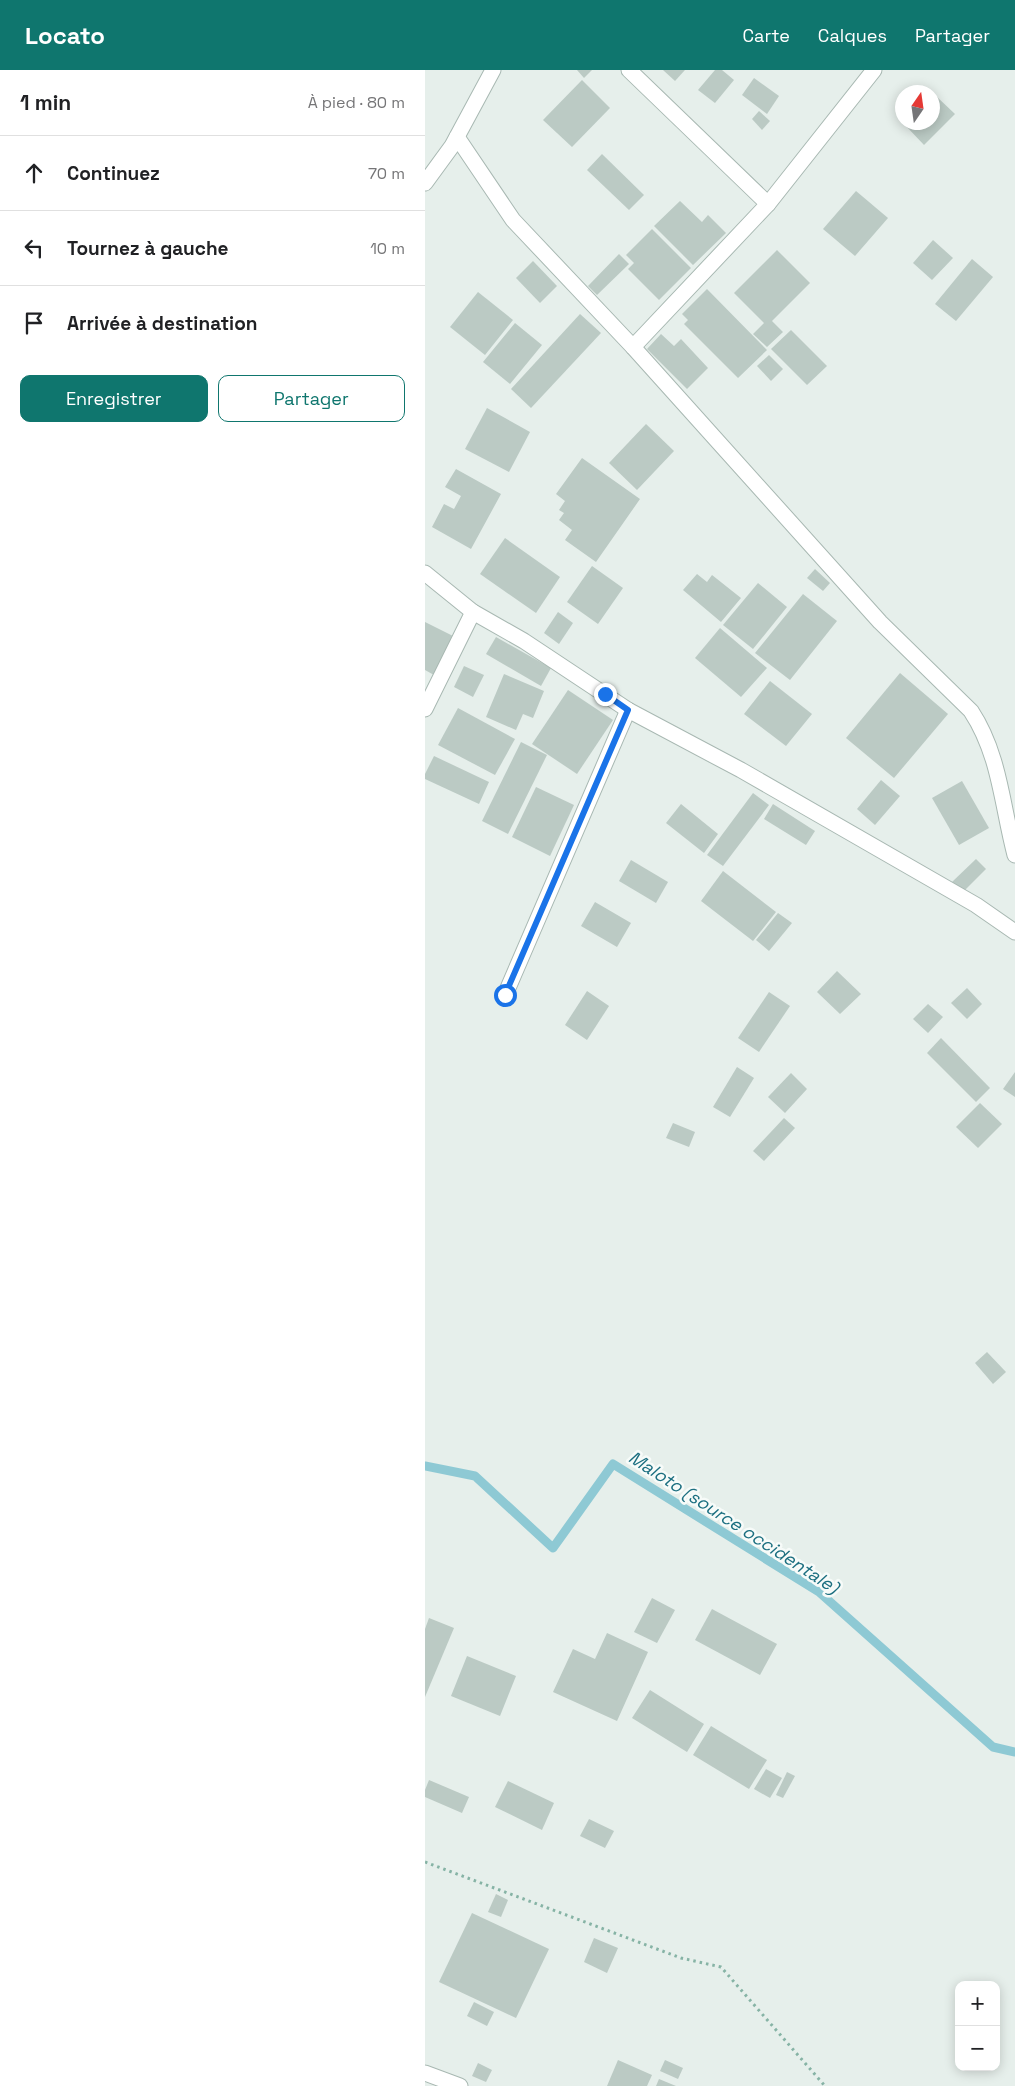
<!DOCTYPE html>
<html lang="fr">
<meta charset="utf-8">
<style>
:root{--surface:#fff;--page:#f2f2f2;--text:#202124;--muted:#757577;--line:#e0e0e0;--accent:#0f766e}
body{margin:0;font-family:"Space Grotesk",sans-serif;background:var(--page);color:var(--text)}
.controls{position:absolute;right:15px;bottom:15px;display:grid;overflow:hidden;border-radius:10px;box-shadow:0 2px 12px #0003}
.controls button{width:45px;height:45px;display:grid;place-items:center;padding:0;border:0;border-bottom:1px solid var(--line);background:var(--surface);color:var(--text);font:25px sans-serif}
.compass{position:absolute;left:470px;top:15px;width:45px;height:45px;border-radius:50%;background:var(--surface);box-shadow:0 2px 12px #0003;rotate:13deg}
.stop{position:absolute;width:15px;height:15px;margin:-11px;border:4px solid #1a73e8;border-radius:50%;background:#fff}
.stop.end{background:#1a73e8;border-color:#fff;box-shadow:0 1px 5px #0008}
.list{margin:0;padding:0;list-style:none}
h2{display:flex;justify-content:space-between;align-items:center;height:65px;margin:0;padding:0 20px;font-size:21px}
h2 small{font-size:16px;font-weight:400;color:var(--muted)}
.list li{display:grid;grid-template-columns:32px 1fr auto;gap:15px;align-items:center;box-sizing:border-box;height:75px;padding:0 20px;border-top:1px solid var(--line)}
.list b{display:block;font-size:19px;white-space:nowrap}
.list em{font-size:16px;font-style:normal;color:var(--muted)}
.actions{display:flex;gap:10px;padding:15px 20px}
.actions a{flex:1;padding:11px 0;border:1px solid var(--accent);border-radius:10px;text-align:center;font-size:18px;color:var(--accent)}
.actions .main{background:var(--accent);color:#fff}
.icon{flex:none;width:28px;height:28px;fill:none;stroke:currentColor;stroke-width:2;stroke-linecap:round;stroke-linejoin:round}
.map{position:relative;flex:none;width:590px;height:2016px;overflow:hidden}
header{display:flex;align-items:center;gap:30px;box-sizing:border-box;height:70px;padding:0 25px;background:var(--accent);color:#fff}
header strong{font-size:24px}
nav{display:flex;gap:28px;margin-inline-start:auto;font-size:18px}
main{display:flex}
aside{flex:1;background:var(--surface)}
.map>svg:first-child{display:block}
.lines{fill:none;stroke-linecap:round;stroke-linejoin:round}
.stream{stroke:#8ec9d4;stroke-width:9}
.building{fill:#bbcac4}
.minor-casing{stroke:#a8b8b2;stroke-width:17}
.path{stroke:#86b3a5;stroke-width:3;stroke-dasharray:2.5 4;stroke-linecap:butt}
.minor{stroke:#fff;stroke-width:15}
.route{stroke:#1a73e8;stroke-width:6}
.labels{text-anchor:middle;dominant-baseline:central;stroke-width:5;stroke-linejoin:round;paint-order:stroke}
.water-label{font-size:18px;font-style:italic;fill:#1c6f80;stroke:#f7fbf9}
</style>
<header>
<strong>Locato</strong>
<nav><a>Carte</a><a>Calques</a><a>Partager</a></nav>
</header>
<main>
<aside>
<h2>1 min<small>À pied · 80 m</small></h2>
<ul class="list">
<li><svg class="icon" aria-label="ahead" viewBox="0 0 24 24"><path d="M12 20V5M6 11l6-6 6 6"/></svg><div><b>Continuez</b></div><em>70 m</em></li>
<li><svg class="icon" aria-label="left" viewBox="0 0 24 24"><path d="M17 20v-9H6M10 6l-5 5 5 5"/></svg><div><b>Tournez à gauche</b></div><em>10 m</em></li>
<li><svg class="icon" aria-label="arrive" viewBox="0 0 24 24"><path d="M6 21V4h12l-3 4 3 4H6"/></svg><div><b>Arrivée à destination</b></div></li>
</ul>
<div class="actions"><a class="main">Enregistrer</a><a>Partager</a></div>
</aside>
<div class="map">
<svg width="590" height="2016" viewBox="0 0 590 2016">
<rect width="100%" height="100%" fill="#e6efeb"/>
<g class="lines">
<!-- stream -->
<polyline class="stream" points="0,1396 50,1406 128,1478 188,1394 394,1522 568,1677 590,1682"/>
</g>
<!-- building -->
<g class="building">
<polygon points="152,0 167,0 159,8"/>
<polygon points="238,0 260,0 250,11"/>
<polygon points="290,0 297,0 309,10 290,33 273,20"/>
<polygon points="329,8 354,26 342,44 317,25"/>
<polygon points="157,10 185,38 147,77 118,50"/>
<polygon points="511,26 530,44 499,75 481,56 484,52 508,52 508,29"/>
<polygon points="334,41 345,51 337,60 327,49"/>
<polygon points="177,84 219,125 204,140 162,100"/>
<polygon points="431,121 463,148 430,186 398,159"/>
<polygon points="255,131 277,152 283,145 301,163 268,195 229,156"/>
<polygon points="227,159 266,198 234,230 203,199 209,193 201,185"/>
<polygon points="508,170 528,188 507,210 488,193"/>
<polygon points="352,180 385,213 347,251 358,262 342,277 328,264 339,253 342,256 309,223"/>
<polygon points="194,184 204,194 172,225 163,216"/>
<polygon points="547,189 568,207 531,251 510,234"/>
<polygon points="108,191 132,216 115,233 91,208"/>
<polygon points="282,219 342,280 313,308 259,254 263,250 257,244"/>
<polygon points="53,222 88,250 60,285 25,257"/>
<polygon points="155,244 176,263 106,338 86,319"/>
<polygon points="90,253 117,275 85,314 58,292"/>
<polygon points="366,260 402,296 382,315 346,279"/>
<polygon points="236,264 249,276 256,269 283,298 262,319 222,279"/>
<polygon points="344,285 358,299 346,311 332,296"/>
<polygon points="62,338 105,362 84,402 40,379"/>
<polygon points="221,354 249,381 212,420 184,393"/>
<polygon points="157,388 215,429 171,492 140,470 147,460 134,450 139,443 134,440 140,431 131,424"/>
<polygon points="31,399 76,424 46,479 7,457 19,434 29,439 36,426 20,417"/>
<polygon points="80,468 135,507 111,543 55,504"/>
<polygon points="167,496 198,518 173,554 142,532"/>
<polygon points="390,499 405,513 398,521 382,508"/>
<polygon points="272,504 282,512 287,505 316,528 296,552 258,520"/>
<polygon points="333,513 362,537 328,579 298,555"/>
<polygon points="378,524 412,551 365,610 330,583"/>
<polygon points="133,542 148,553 134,574 119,563"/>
<polygon points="0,552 28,566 9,605 0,600"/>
<polygon points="295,558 342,598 316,627 270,588"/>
<polygon points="71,567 126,598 116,616 61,584"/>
<polygon points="39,596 59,605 48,627 29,617"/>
<polygon points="475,603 523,644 469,708 421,668"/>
<polygon points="79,604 119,621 108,648 98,644 91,660 61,647"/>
<polygon points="345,611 387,644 361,676 319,644"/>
<polygon points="143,620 188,650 152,704 107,674"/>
<polygon points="33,638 90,669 70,705 13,675"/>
<polygon points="96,672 122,685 83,764 57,751"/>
<polygon points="9,686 64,712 54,734 0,709 0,704"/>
<polygon points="456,710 475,726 450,755 432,739"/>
<polygon points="537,711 564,758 534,775 507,728"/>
<polygon points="111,717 149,735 125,786 87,767"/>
<polygon points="328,723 344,735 298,796 282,785"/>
<polygon points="256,734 293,764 279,783 241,753"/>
<polygon points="348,734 390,761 381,775 339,749"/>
<polygon points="551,789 561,799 537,823 527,812"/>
<polygon points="206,790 243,812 231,833 194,811"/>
<polygon points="298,801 351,842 328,871 276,831"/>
<polygon points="170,832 206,853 192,877 156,856"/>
<polygon points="353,843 367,853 344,881 331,870"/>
<polygon points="412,901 436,924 415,944 392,922"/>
<polygon points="542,918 557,934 542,949 526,933"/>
<polygon points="162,921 184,936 162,970 140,955"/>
<polygon points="344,922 365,936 334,982 313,968"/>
<polygon points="503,934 518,947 503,963 488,949"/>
<polygon points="516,968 565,1018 551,1032 502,983"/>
<polygon points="312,997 329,1008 305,1047 288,1037"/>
<polygon points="590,1002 590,1027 578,1019"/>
<polygon points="366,1003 382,1019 360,1043 343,1027"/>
<polygon points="555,1033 577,1054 553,1078 531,1057"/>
<polygon points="359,1048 370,1058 339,1091 328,1081"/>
<polygon points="248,1053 270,1062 264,1077 241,1068"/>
<polygon points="562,1282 581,1302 568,1314 550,1293"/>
<polygon points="227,1528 250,1540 232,1573 209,1562"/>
<polygon points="287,1539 352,1574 335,1605 270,1570"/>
<polygon points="4,1548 29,1558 0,1627 0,1559"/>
<polygon points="182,1563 223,1582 192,1651 128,1622 148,1579 170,1589"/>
<polygon points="42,1586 91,1606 75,1646 26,1626"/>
<polygon points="225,1620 279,1654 262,1682 207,1648"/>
<polygon points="286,1656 342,1690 324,1719 268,1685"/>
<polygon points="341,1699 357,1708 345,1728 329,1719"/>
<polygon points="362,1702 370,1706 358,1728 351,1725"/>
<polygon points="4,1710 44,1727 37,1743 0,1727 0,1720"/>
<polygon points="83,1711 129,1733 117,1760 70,1737"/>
<polygon points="164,1749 189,1761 180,1778 155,1766"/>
<polygon points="71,1824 83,1830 76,1847 63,1842"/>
<polygon points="47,1843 124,1879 91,1948 14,1912"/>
<polygon points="169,1868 193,1878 182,1903 159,1892"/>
<polygon points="49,1932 69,1942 62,1956 42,1946"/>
<polygon points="193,1990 227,2005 222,2016 182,2016"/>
<polygon points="240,1990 258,1998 253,2009 235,2001"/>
<polygon points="53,1993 67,2000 61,2012 47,2006"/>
<polygon points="234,2009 251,2016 231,2016"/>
</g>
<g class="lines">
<defs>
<g id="minor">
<polyline points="204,0 343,134"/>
<path d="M 32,67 L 88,150 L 208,277 L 455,552 L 546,641 C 575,685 577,736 590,785"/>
<polyline points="0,113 27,76 68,0"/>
<polyline points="208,277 343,134 449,0"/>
<polyline points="0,503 48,542 99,571 203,640 316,700 551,835 590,862"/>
<polyline points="0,639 48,542"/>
<polyline points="80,925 203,640"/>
<polyline points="0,2003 35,2016"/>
</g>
</defs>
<!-- minor casing -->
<use href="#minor" class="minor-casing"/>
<!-- path -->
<polyline class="path" points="0,1792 256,1888 296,1897 400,2016"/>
<!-- minor -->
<use href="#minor" class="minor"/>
</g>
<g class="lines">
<!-- route -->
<polyline class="route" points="80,925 203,640 180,624"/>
</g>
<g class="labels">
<!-- water labels -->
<g class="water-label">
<text transform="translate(309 1452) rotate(33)">Maloto (source occidentale)</text>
</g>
</g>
</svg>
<div class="controls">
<button>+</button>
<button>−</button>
</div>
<svg class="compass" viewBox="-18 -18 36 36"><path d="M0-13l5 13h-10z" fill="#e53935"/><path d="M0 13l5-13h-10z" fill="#757577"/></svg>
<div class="stop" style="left:80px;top:925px"></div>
<div class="stop end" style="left:180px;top:624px"></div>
</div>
</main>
